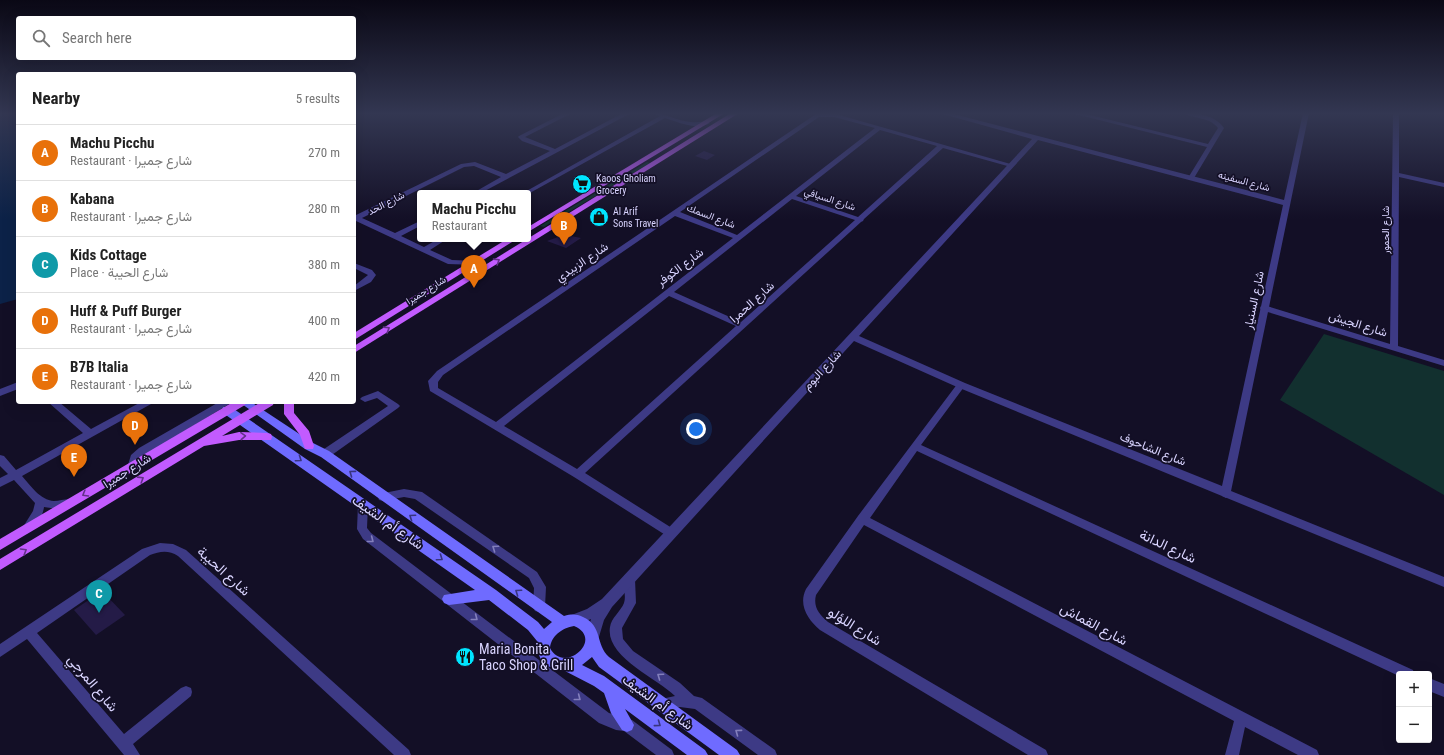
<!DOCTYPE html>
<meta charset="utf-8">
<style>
:root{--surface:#fff;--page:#f6f6f6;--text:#222;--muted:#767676;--line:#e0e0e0;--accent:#1a73e8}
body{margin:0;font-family:"Roboto Condensed",Vazirmatn,sans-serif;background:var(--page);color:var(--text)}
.controls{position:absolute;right:12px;bottom:12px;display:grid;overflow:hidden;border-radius:4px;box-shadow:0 4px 16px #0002}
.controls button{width:36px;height:36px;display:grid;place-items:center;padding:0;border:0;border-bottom:1px solid var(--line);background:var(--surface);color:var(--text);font:20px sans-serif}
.you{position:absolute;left:696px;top:429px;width:14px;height:14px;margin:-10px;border:3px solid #fff;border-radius:50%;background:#1a73e8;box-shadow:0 0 0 6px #1a73e833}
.badge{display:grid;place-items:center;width:26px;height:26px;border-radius:50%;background:var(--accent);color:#fff;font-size:13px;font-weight:700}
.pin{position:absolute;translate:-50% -33px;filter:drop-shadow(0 1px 2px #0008)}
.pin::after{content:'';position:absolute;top:21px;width:14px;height:12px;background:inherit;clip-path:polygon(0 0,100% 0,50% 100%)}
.popup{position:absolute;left:417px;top:190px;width:114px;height:52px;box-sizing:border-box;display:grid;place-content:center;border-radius:4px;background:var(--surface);filter:drop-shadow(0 1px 3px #0005);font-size:13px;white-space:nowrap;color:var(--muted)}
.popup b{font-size:15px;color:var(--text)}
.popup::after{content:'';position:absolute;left:50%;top:100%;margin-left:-8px;border:8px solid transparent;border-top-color:var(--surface)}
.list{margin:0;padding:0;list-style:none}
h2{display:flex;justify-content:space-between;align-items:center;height:52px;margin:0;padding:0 16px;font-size:17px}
h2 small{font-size:13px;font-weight:400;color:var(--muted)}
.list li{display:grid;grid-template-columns:26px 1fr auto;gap:12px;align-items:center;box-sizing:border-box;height:56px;padding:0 16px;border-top:1px solid var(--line)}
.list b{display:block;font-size:15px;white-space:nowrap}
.list p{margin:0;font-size:13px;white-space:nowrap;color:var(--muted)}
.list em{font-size:13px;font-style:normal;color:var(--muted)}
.icon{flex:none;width:22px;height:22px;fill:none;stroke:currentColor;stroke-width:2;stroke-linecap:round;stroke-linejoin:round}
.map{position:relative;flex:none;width:1444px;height:755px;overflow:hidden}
.search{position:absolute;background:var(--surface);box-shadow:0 4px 16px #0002;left:16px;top:16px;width:340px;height:44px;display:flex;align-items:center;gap:10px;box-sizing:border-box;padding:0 14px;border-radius:4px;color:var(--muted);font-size:15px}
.panel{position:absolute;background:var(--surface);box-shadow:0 4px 16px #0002;left:16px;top:72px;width:340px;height:332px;border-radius:4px}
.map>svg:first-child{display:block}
.green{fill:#12302f}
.water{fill:#0c2248}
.building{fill:#241b47}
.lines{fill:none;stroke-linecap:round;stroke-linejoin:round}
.minor{fill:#3d3a85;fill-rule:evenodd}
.tertiary{fill:#3d3a85;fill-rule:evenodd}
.secondary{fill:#6f6bff;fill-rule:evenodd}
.primary{fill:#c25bff;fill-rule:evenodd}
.oneway{stroke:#623188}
.oneway2{stroke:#38347d}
.oneway3{stroke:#837fbc}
.labels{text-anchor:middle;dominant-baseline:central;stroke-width:3.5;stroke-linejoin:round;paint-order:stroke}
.far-poi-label{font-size:10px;fill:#d9d4ff;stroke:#130f26;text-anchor:start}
.far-street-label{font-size:10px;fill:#d9d4ff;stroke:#130f26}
.street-label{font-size:12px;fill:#d9d4ff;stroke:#130f26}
.near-street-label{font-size:14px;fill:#d9d4ff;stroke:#130f26}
.near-poi-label{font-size:14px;fill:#d9d4ff;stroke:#130f26;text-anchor:start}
</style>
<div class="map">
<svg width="1444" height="755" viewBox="0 0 1444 755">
<rect width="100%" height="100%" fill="#130f26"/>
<!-- green -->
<g class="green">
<polygon points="647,162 650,163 544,227 540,226"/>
<polygon points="1324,334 1444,371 1444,495 1280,400"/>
</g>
<!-- water -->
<polygon class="water" points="0,113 18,113 18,299 0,304"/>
<!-- building -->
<g class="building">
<polygon points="704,151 715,155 707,160 695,156"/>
<polygon points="561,236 571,236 581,238 566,248 547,241"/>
<polygon points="102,591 125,615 96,635 74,610"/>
</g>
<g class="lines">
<!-- minor -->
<g class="minor">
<polygon points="564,113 572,113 525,137 555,149 623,113 631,113 481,193 473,193 501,177 474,166 464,167 362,218 395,233 420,221 420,226 401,236 424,247 438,239 447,239 430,250 452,260 477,261 477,265 448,264 356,221 354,221 354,216 461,164 475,162 506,174 550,151 522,141 518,137 519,136"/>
<path d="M 652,113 C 666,113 677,121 691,122 C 697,123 705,120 710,123 C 697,131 678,122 665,118 L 528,194 L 528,193 L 523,193 L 660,116 Z"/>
<path d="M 1071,113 L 1082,113 L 1208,144 L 1218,128 C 1210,117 1194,119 1183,113 C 1198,113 1215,115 1224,128 L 1194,178 L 1191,180 L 1188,178 L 1207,147 Z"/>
<polygon points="1393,113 1399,113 1399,173 1444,183 1444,187 1399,177 1398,346 1444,360 1444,366 1261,310 1260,308 1261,306 1267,306 1390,344"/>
<path d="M 816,114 L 836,114 L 1014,165 L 1011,167 L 943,148 L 864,219 L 863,221 L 861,222 L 585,473 L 675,530 L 676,533 L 675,536 L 671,537 L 667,536 L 574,477 L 430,391 L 428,381 L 437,371 ZM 819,117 L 834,117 L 875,128 L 737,235 L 680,212 ZM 880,130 L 937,146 L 858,217 L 796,196 ZM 792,199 L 855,220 L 741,322 L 674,292 ZM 675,216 L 733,238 L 496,422 L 438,388 L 438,382 L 443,375 ZM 669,296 L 736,326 L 577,469 L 504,426 Z"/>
<polygon points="354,263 372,270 376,275 371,282 354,291 354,286 368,275 354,268"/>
<polygon points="18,382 18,389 0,396 0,389"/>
<path d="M 961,382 L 966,385 L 964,387 L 921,445 L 1413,670 L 1414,674 L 1399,674 L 1399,676 L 917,451 L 870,518 L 1317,750 L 1319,755 L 1298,755 L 1245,727 L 1239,755 L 1225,755 L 1234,721 L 864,525 L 816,595 C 813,607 819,614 828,622 L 1046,750 L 1048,755 L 1028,755 L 820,630 C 808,620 798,605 806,589 L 858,516 L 958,383 Z"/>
<polygon points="378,391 398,404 400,406 398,408 329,457 321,457 320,454 321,451 388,406 377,398 365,402 360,399 362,397"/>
<path d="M 48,402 L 59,402 L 91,429 L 141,402 L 153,402 L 151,404 L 22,476 C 31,486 40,500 54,501 C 61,501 67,498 74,500 L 75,503 L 74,506 C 64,509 54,509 44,507 C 43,516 34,534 24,530 L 23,527 L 33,511 L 35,503 L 14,480 L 0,487 L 0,478 L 8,474 L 0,466 L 0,455 L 4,456 L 16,470 L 83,433 Z"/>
<polygon points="219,402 231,402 229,404 147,454 140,460 137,468 129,468 128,465 131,455 139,448"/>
<polygon points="404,489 422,492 537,572 546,587 545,607 543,611 539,612 535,611 533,607 534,588 529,578 415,499 404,497 383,501 379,500 378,497 379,494"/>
<polygon points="1226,489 1444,577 1444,587 1222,496 1221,493 1222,490"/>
<polygon points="363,501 367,502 368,505 367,528 371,533 609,713 632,720 672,750 674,755 656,755 624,731 616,730 599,723 363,539 357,529 358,505 359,502"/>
<path d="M 160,543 L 173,544 L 186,550 L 409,750 L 411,755 L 394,755 L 178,556 C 169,550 160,551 150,555 L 37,633 L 124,734 L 181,688 L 186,686 L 191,688 L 192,692 L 191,696 L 133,744 L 140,755 L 124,755 L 27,639 L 0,657 L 0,644 L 142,549 Z"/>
<path d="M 629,574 L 633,575 L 635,579 L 636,603 L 622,628 L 623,639 L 633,651 L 680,683 L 694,696 L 702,698 L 775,750 L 777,755 L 758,755 L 695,709 L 680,707 L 662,711 L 657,710 L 655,705 L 657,700 L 675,696 C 657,678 605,657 610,627 C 611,618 621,611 624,603 C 627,594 621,584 625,575 Z"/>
<polygon points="1429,678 1444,684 1444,697 1429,691"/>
</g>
<!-- tertiary -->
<path class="tertiary" d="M 939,113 L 950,113 L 1284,200 L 1303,113 L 1309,113 L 1230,496 L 1226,498 L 1222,496 L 957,387 L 854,341 L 612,607 L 604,620 L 598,640 L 593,642 L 588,640 L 586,636 L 591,619 L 574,626 L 569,624 L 567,620 L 569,616 L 587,609 L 602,599 L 1032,139 ZM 1038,140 L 1283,205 L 1222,486 L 965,383 L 859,336 Z"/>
<!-- secondary -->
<path class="secondary" d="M 239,402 L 251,402 L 313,443 L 329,451 L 564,616 C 572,614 576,614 583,617 C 603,626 595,644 609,657 L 737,750 L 740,755 L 719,755 L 599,667 L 592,657 L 582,665 L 604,676 L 705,750 L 708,755 L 687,755 L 625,709 L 634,725 L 632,730 L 627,732 L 622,730 L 611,713 L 604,693 L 594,686 L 565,671 L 547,666 L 541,660 L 539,655 L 536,648 L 537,641 L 528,630 L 489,600 L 449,605 L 444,603 L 442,599 L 444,595 L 475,590 L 223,413 L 222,410 L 223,407 L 231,407 L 496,590 L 538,622 L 544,629 L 552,622 L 321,457 L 305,449 ZM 574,626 C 605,639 564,675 550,648 C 551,636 562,628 574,626 Z"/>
<!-- primary -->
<g class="primary">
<polygon points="717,113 725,113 528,232 528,227"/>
<polygon points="731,113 739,113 354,353 354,346"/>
<polygon points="507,239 517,239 354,340 354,333"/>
<polygon points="233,402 246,402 245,405 0,550 0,539"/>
<polygon points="261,402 274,402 273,405 222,436 239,432 267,433 271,434 272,437 271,440 239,440 204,446 0,570 0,559"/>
<polygon points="284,402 294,402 294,413 309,431 314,446 313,449 305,449 300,435 284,414"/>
</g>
</g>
<!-- one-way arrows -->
<defs><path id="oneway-chevron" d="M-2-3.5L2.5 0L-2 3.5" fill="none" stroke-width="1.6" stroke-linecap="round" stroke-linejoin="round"/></defs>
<g class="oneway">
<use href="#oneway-chevron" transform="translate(497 261) rotate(-32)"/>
<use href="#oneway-chevron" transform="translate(387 329) rotate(-32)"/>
<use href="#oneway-chevron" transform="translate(243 436) rotate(-3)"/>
<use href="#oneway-chevron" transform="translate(141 479) rotate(-32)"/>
<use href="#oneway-chevron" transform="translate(85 494) rotate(149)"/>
<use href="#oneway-chevron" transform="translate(24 551) rotate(-31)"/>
</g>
<g class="oneway2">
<use href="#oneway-chevron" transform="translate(299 459) rotate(35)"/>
<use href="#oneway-chevron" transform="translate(352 473) rotate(-144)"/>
<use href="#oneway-chevron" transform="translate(412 517) rotate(-145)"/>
<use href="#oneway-chevron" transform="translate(440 558) rotate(35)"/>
<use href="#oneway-chevron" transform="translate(518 592) rotate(-145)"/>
<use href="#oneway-chevron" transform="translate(658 724) rotate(36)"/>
</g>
<g class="oneway3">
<use href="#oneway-chevron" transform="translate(371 540) rotate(38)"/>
<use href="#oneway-chevron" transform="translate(495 548) rotate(-145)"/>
<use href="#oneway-chevron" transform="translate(475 618) rotate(38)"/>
<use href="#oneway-chevron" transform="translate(660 676) rotate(-145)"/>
<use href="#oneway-chevron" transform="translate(578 698) rotate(38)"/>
<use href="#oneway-chevron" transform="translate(738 732) rotate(-144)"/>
</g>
<!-- sky -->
<linearGradient id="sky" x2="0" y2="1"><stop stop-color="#0a0815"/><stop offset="0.52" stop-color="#333752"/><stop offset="1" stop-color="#333752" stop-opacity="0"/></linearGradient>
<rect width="1444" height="219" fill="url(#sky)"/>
<!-- icons -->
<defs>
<symbol id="supermarket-disc" viewBox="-11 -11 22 22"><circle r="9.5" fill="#00e5ff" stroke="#130f26"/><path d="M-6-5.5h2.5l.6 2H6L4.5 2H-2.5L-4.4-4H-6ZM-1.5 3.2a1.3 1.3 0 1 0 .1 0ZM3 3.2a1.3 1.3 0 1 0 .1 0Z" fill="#111"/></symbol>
<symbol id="shop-disc" viewBox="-11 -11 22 22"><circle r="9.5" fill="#00e5ff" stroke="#130f26"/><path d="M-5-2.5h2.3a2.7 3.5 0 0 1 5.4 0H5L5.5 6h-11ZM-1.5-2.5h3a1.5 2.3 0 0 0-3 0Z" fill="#111"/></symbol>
<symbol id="restaurant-disc" viewBox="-11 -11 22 22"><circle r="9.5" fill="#00e5ff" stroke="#130f26"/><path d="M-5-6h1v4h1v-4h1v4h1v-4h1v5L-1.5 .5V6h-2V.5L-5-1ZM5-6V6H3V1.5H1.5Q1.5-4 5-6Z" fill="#111"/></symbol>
</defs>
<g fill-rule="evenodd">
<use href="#supermarket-disc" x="571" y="173" width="22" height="22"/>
<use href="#shop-disc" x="588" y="206" width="22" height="22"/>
<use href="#restaurant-disc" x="454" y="646" width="22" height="22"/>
</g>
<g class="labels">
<!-- far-poi labels -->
<g class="far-poi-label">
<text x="596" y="178">Kaoos Gholiam<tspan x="596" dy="12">Grocery</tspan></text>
<text x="613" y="211">Al Arif<tspan x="613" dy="12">Sons Travel</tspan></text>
</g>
<!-- far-street labels -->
<g class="far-street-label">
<text transform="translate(1244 181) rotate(15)">شارع السفينه</text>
<text transform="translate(830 199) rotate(18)">شارع السيافي</text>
<text transform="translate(386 203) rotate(-27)">شارع الحد</text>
<text transform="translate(711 216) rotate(21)">شارع السمك</text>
<text transform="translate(1385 230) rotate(-90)">شارع الحمور</text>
<text transform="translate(426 290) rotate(-32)">شارع جميرا</text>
</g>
<!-- street labels -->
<g class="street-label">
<text transform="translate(582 262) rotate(-34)">شارع الزبيدي</text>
<text transform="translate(680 267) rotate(-37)">شارع الكوفر</text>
<text transform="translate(1254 300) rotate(-78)">شارع السنيار</text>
<text transform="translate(752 302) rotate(-42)">شارع الحمرا</text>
<text transform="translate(1358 324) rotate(17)">شارع الجيش</text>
<text transform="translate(822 370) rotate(-47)">شارع البوم</text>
<text transform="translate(1153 449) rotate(22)">شارع الشاحوف</text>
<text transform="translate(127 471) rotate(-32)">شارع جميرا</text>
</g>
<!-- near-street labels -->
<g class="near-street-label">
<text transform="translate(388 522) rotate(35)">شارع أم الشيف</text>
<text transform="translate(1168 546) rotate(25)">شارع الدانة</text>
<text transform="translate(224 571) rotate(42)">شارع الحيبة</text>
<text transform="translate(1094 624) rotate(28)">شارع القماش</text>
<text transform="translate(855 626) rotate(32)">شارع اللؤلو</text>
<text transform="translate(93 683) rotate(50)">شارع المرجي</text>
<text transform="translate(658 702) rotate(36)">شارع أم الشيف</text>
</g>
<!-- near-poi labels -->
<g class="near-poi-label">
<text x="479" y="649">Maria Bonita<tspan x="479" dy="16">Taco Shop &amp; Grill</tspan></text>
</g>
</g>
</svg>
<div class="controls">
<button>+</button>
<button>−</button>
</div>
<div class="you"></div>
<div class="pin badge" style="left:474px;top:288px;background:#e8710a">A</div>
<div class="popup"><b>Machu Picchu</b>Restaurant</div>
<div class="pin badge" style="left:564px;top:245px;background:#e8710a">B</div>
<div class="pin badge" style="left:99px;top:613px;background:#0f9aa8">C</div>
<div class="pin badge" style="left:135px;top:445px;background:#e8710a">D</div>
<div class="pin badge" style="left:74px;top:477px;background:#e8710a">E</div>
<div class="search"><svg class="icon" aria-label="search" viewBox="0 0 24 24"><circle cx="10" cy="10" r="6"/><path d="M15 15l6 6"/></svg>Search here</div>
<section class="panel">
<h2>Nearby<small>5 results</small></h2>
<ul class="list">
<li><span class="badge" style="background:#e8710a">A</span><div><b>Machu Picchu</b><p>Restaurant · شارع جميرا</p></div><em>270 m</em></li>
<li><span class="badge" style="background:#e8710a">B</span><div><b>Kabana</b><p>Restaurant · شارع جميرا</p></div><em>280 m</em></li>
<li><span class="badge" style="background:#0f9aa8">C</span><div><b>Kids Cottage</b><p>Place · شارع الحيبة</p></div><em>380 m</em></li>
<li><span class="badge" style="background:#e8710a">D</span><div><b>Huff &amp; Puff Burger</b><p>Restaurant · شارع جميرا</p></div><em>400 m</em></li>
<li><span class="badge" style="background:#e8710a">E</span><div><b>B7B Italia</b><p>Restaurant · شارع جميرا</p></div><em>420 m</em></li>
</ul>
</section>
</div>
